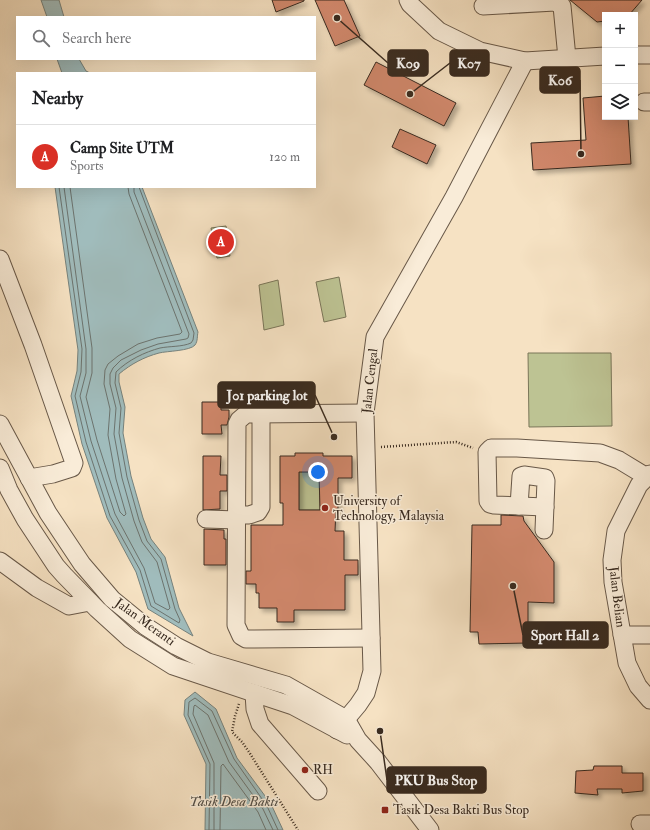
<!DOCTYPE html>
<meta charset="utf-8">
<style>
:root{--surface:#fff;--page:#f6f6f6;--text:#202124;--muted:#757577;--line:#e0e0e0;--accent:#d93025}
body{margin:0;font-family:"IM FELL Double Pica",serif;background:var(--page);color:var(--text)}
.controls{position:absolute;right:12px;top:12px;display:grid;overflow:hidden;border-radius:0px;box-shadow:0 4px 16px #0002}
.controls button{width:36px;height:36px;display:grid;place-items:center;padding:0;border:0;border-bottom:1px solid var(--line);background:var(--surface);color:var(--text);font:20px sans-serif}
.you{position:absolute;left:318px;top:472px;width:14px;height:14px;margin:-10px;border:3px solid #fff;border-radius:50%;background:#1a73e8;box-shadow:0 0 0 6px #1a73e833}
.badge{display:grid;place-items:center;width:26px;height:26px;border-radius:50%;background:var(--accent);color:#fff;font-size:13px;font-weight:700}
.pin{position:absolute;translate:-50% -50%;border:2px solid #fff;box-shadow:0 1px 4px #0006}
.list{margin:0;padding:0;list-style:none}
h2{display:flex;justify-content:space-between;align-items:center;height:52px;margin:0;padding:0 16px;font-size:17px}
h2 small{font-size:13px;font-weight:400;color:var(--muted)}
.list li{display:grid;grid-template-columns:26px 1fr auto;gap:12px;align-items:center;box-sizing:border-box;height:64px;padding:0 16px;border-top:1px solid var(--line)}
.list b{display:block;font-size:15px;white-space:nowrap}
.list p{margin:0;font-size:13px;white-space:nowrap;color:var(--muted)}
.list em{font-size:13px;font-style:normal;color:var(--muted)}
.icon{flex:none;width:22px;height:22px;fill:none;stroke:currentColor;stroke-width:2;stroke-linecap:round;stroke-linejoin:round}
.map{position:relative;flex:none;width:650px;height:830px;overflow:hidden}
.search{position:absolute;background:var(--surface);box-shadow:0 4px 16px #0002;left:16px;top:16px;width:300px;height:44px;display:flex;align-items:center;gap:10px;box-sizing:border-box;padding:0 14px;border-radius:0px;color:var(--muted);font-size:15px}
.panel{position:absolute;background:var(--surface);box-shadow:0 4px 16px #0002;left:16px;top:72px;width:300px;height:116px;border-radius:0px}
.map>svg:first-child{display:block}
.green{fill:#bdc393;stroke:#7a7659}
.water{fill:#a0bcbc;stroke:#76827d}
.lines{fill:none;stroke-linecap:round;stroke-linejoin:round}
.shore{stroke:#6c736e;stroke-width:1}
.building{fill:#d1886c;stroke:#382a1f;fill-rule:evenodd;filter:url(#shadow)}
.minor-casing{stroke:#685848;stroke-width:19}
.path{stroke:#382a1f;stroke-width:2.5;stroke-dasharray:1 2;stroke-linecap:butt}
.minor{stroke:#f9ecd8;stroke-width:17}
.poi-dot{fill:#8f2418;stroke:#f9ecd8;stroke-width:1.5}
.labels{text-anchor:middle;dominant-baseline:central;stroke-width:3;stroke-linejoin:round;paint-order:stroke}
.street-label{font-size:13px;fill:#382a1f;stroke:#f9ecd8}
.poi-label{font-size:13px;fill:#382a1f;stroke:#f9ecd8;text-anchor:start}
.water-label{font-size:14px;font-style:italic;fill:#524e46;stroke:#f9ecd8}
.leader{fill:none;stroke:#382a1f;stroke-width:1.5}
.callout-dot{fill:#382a1f;stroke:#f9ecd8;stroke-width:1.5}
.callout{fill:#382a1f;stroke:#382a1f;stroke-width:1.5}
.callout-label{font-size:14px;text-anchor:middle;font-weight:bold;fill:#fff}
</style>
<div class="map">
<svg width="650" height="830" viewBox="0 0 650 830">
<defs>
<filter id="shadow"><feDropShadow dx="3.5" dy="3.5" stdDeviation="2" flood-color="#0004"/></filter>
</defs>
<rect width="100%" height="100%" fill="#f6e2c3"/>
<filter id="stains"><feTurbulence type="fractalNoise" baseFrequency=".005" numOctaves="4"/><feColorMatrix values="0 0 0 0 .2 0 0 0 0 .09 0 0 0 0 .02 0 0 0 .5 -.17"/></filter>
<radialGradient id="worn" r=".72"><stop offset=".6" stop-color="#630" stop-opacity="0"/><stop offset="1" stop-color="#630" stop-opacity=".3"/></radialGradient>
<!-- green -->
<g class="green">
<polygon points="226,226 230,256 217,258 211,228"/>
<polygon points="339,277 346,317 324,322 316,282"/>
<polygon points="278,280 284,325 264,330 259,285"/>
<polygon points="528,353 611,353 612,426 529,427"/>
<polygon points="299,472 319,472 320,510 299,510"/>
</g>
<!-- water -->
<g class="water">
<polygon points="41,0 59,0 64,17 47,17"/>
<polygon points="57,59 79,59 86,71 90,73 62,73"/>
<path d="M 55,187 L 142,187 L 198,332 C 197,336 198,341 195,345 C 190,351 167,351 159,353 C 144,357 131,364 119,374 L 119,382 L 125,407 L 123,433 L 131,476 L 143,518 L 151,539 L 165,557 L 179,608 L 193,636 L 148,609 L 136,572 L 107,518 L 82,444 L 71,396 L 77,371 L 78,350 Z"/>
<polygon points="195,692 216,709 237,758 271,804 283,830 205,830 206,764 184,715 185,700"/>
</g>
<g class="lines">
<!-- shore -->
<g class="shore">
<path d="M 59,187 L 82,349 L 81,372 L 75,396 L 86,442 L 110,516 L 140,570 L 151,606 L 179,623 L 180,620 L 175,609 L 161,559 L 147,541 L 139,520 L 127,477 L 119,433 L 121,408 L 115,383 L 116,372 C 128,360 145,352 160,348 C 170,346 182,347 191,343 L 193,340 L 194,333 L 139,187"/>
<polyline points="64,187 86,349 86,373 80,396 91,441 115,514 144,568 155,603 168,610 170,608 157,562 142,542 134,521 122,478 114,434 116,408 110,384 110,374 113,368 121,360 141,350 158,344 186,339 188,338 189,334 134,192 134,187"/>
<polyline points="70,187 92,348 92,373 86,397 97,440 120,512 124,516 126,514 116,479 108,435 110,409 104,384 105,370 108,364 118,356 138,344 157,338 180,334 182,332 129,194 128,187"/>
<polyline points="209,830 210,764 188,715 189,702 195,698 212,711 234,759 267,806 278,830"/>
<polyline points="214,830 214,763 193,714 194,706 195,705 208,715 229,762 263,809 273,830"/>
<polyline points="220,830 221,766 223,764 258,812 266,830"/>
</g>
</g>
<!-- building -->
<g class="building">
<polygon points="272,0 304,0 304,1 276,12"/>
<polygon points="315,0 344,0 360,36 335,46"/>
<polygon points="570,0 642,0 629,15 605,15 605,21 597,22"/>
<polygon points="376,62 456,103 444,126 364,85"/>
<polygon points="605,96 605,117 628,117 631,164 533,170 531,143 586,140 583,98"/>
<polygon points="400,129 436,145 427,164 392,147"/>
<polygon points="202,402 221,402 221,410 229,410 229,417 227,425 221,425 222,434 202,434"/>
<path d="M 295,453 L 323,453 L 323,456 L 352,456 L 352,478 L 338,478 L 338,509 L 336,509 L 335,531 L 344,531 L 344,560 L 358,560 L 358,575 L 345,575 L 345,610 L 294,610 L 294,622 L 277,622 L 277,608 L 259,608 L 259,593 L 256,593 L 256,584 L 246,584 L 246,571 L 251,571 L 251,525 L 283,525 L 283,503 L 280,503 L 280,456 L 295,456 ZM 299,472 L 319,472 L 320,510 L 299,510 Z"/>
<polygon points="203,456 221,456 220,475 227,475 227,491 220,491 220,509 203,510"/>
<polygon points="501,515 523,516 524,521 554,562 554,603 528,602 528,643 479,644 478,632 470,632 472,525 501,525"/>
<polygon points="204,529 224,530 224,539 226,539 226,565 204,565"/>
<polygon points="594,766 622,766 622,773 643,773 643,791 622,793 622,789 597,789 598,795 575,793 576,771 593,770"/>
</g>
<g class="lines">
<defs>
<g id="minor">
<polyline points="408,0 410,4 439,31 480,51 525,61 605,56"/>
<polyline points="483,6 555,2 562,6 567,58"/>
<polyline points="635,55 650,55"/>
<polyline points="644,102 650,102"/>
<polyline points="0,259 33,345 74,463 72,468 53,474 29,478"/>
<polyline points="365,413 246,414 239,420 237,424 236,625 241,636 246,639 371,638"/>
<polyline points="0,424 48,513 82,564 112,599 145,626 176,646 208,662 286,685 346,719 358,740 378,762 430,830"/>
<polyline points="0,468 9,490 25,519 56,566 64,575 97,609 130,639 173,666 293,706 347,735"/>
<polyline points="650,474 639,485 616,531 612,560 613,582 627,663 638,686 650,700"/>
<polyline points="519,506 521,476 524,475 545,478 546,481 544,530"/>
<polyline points="545,507 494,505 490,504 488,501 487,452 491,448 517,448 600,453 619,460 647,477"/>
<polyline points="237,515 249,515 258,512 261,507 261,414"/>
<polyline points="206,519 237,520"/>
<polyline points="0,561 37,588 69,606 90,602"/>
<polyline points="622,635 650,635"/>
<polyline points="254,693 255,709 260,724 318,791"/>
<polyline points="337,730 358,705 366,693 372,671 365,413 375,337 454,197 525,61"/>
<polyline points="640,824 650,824"/>
</g>
</defs>
<!-- minor casing -->
<use href="#minor" class="minor-casing"/>
<!-- path -->
<g class="path">
<polyline points="381,447 456,442 473,448"/>
<polyline points="239,704 235,716 232,732 242,742 249,752 298,830"/>
</g>
<!-- minor -->
<use href="#minor" class="minor"/>
</g>
<!-- markers -->
<g class="poi-dot">
<circle cx="325" cy="508" r="4"/>
<circle cx="305" cy="770" r="4"/>
<rect x="381" y="806" width="8" height="8" rx="2"/>
</g>
<g class="labels">
<!-- street labels -->
<g class="street-label">
<text transform="translate(370 381) rotate(-84)">Jalan Cengal</text>
<text transform="translate(617 597) rotate(83)">Jalan Belian</text>
<text transform="translate(145 622) rotate(36)">Jalan Meranti</text>
</g>
<!-- poi labels -->
<g class="poi-label">
<text x="333" y="501">University of<tspan x="333" dy="15">Technology, Malaysia</tspan></text>
<text x="313" y="770">RH</text>
<text x="393" y="810">Tasik Desa Bakti Bus Stop</text>
</g>
<!-- water labels -->
<g class="water-label">
<text x="234" y="801">Tasik Desa Bakti</text>
</g>
</g>
<!-- callouts -->
<path class="leader" d="M410 94L450 63M337 18L388 63M581 154L580 80M334 437L315 395M513 586L523 635M380 731L387 780"/>
<g class="callout-dot">
<circle cx="410" cy="94" r="4"/>
<circle cx="337" cy="18" r="4"/>
<circle cx="581" cy="154" r="4"/>
<circle cx="334" cy="437" r="4"/>
<circle cx="513" cy="586" r="4"/>
<circle cx="380" cy="731" r="4"/>
</g>
<g class="callout">
<rect x="450" y="50" width="39" height="26" rx="4"/>
<rect x="388" y="50" width="40" height="26" rx="4"/>
<rect x="540" y="67" width="40" height="26" rx="4"/>
<rect x="218" y="382" width="97" height="26" rx="4"/>
<rect x="523" y="622" width="85" height="26" rx="4"/>
<rect x="387" y="767" width="99" height="26" rx="4"/>
</g>
<g class="callout-label">
<text x="469" y="68">K07</text>
<text x="408" y="68">K09</text>
<text x="560" y="85">K06</text>
<text x="267" y="400">J01 parking lot</text>
<text x="565" y="640">Sport Hall 2</text>
<text x="436" y="785">PKU Bus Stop</text>
</g>
<rect width="100%" height="100%" filter="url(#stains)"/>
<rect width="100%" height="100%" fill="url(#worn)"/>
</svg>
<div class="controls">
<button>+</button>
<button>−</button>
<button><svg class="icon" aria-label="layers" viewBox="0 0 24 24"><path d="M12 4l9 5-9 5-9-5zM3 14l9 5 9-5"/></svg></button>
</div>
<div class="you"></div>
<div class="pin badge" style="left:221px;top:242px">A</div>
<div class="search"><svg class="icon" aria-label="search" viewBox="0 0 24 24"><circle cx="10" cy="10" r="6"/><path d="M15 15l6 6"/></svg>Search here</div>
<section class="panel">
<h2>Nearby<small></small></h2>
<ul class="list">
<li><span class="badge">A</span><div><b>Camp Site UTM</b><p>Sports</p></div><em>120 m</em></li>
</ul>
</section>
</div>
